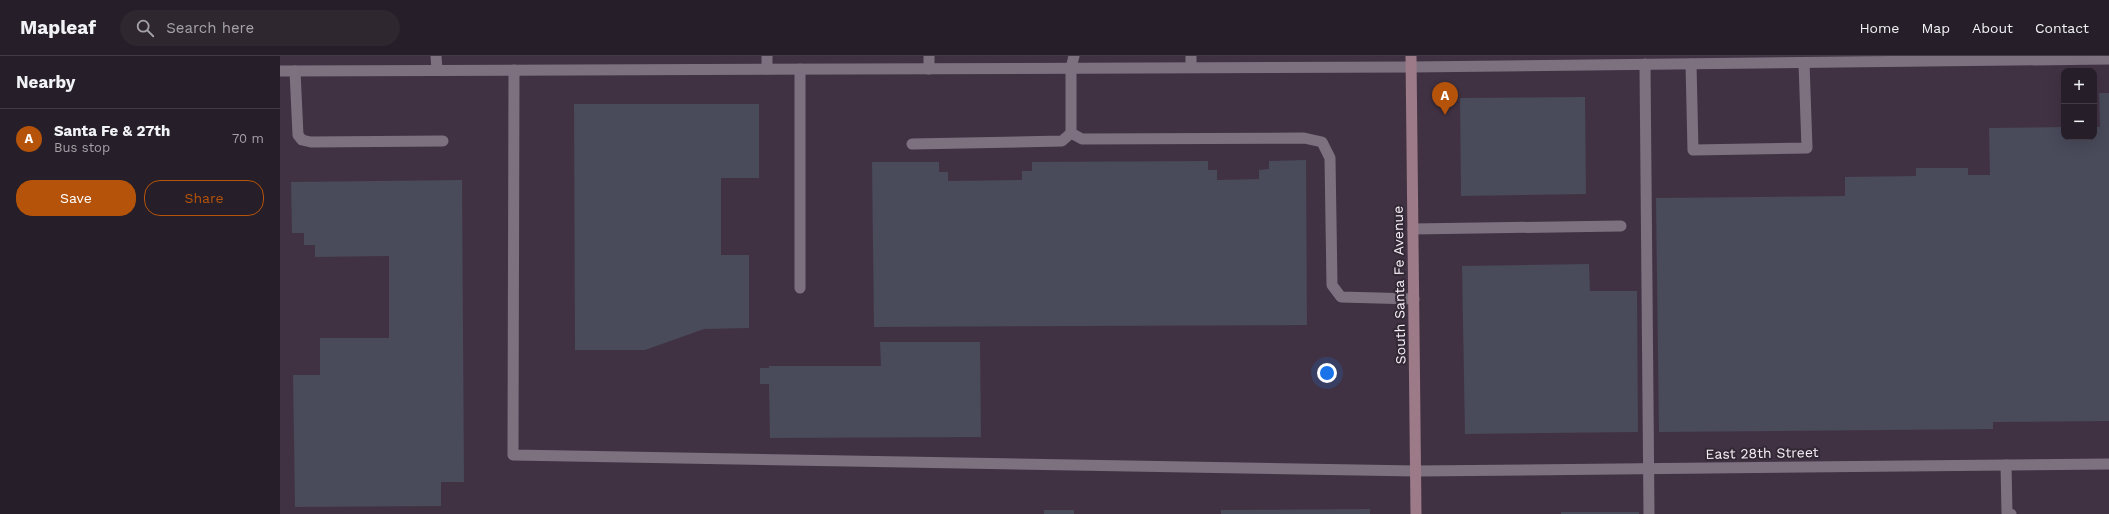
<!DOCTYPE html>
<meta charset="utf-8">
<style>
:root{--surface:#261e28;--page:#2e2730;--text:#f1f3f6;--muted:#a4a2a8;--line:#423c45;--accent:#b45309}
body{margin:0;font-family:"Work Sans",sans-serif;background:var(--page);color:var(--text)}
.controls{position:absolute;right:12px;top:12px;display:grid;overflow:hidden;border-radius:8px;box-shadow:0 4px 16px #0002}
.controls button{width:36px;height:36px;display:grid;place-items:center;padding:0;border:0;border-bottom:1px solid var(--line);background:var(--surface);color:var(--text);font:20px sans-serif}
.you{position:absolute;left:1047px;top:317px;width:14px;height:14px;margin:-10px;border:3px solid #fff;border-radius:50%;background:#1a73e8;box-shadow:0 0 0 6px #1a73e833}
.badge{display:grid;place-items:center;width:26px;height:26px;border-radius:50%;background:var(--accent);color:#fff;font-size:13px;font-weight:700}
.pin{position:absolute;translate:-50% -33px;filter:drop-shadow(0 1px 2px #0008)}
.pin::after{content:'';position:absolute;top:21px;width:14px;height:12px;background:inherit;clip-path:polygon(0 0,100% 0,50% 100%)}
.list{margin:0;padding:0;list-style:none}
h2{display:flex;justify-content:space-between;align-items:center;height:52px;margin:0;padding:0 16px;font-size:17px}
h2 small{font-size:13px;font-weight:400;color:var(--muted)}
.list li{display:grid;grid-template-columns:26px 1fr auto;gap:12px;align-items:center;box-sizing:border-box;height:60px;padding:0 16px;border-top:1px solid var(--line)}
.list b{display:block;font-size:15px;white-space:nowrap}
.list p{margin:0;font-size:13px;white-space:nowrap;color:var(--muted)}
.list em{font-size:13px;font-style:normal;color:var(--muted)}
.actions{display:flex;gap:8px;padding:12px 16px}
.actions a{flex:1;padding:9px 0;border:1px solid var(--accent);border-radius:16px;text-align:center;font-size:14px;color:var(--accent)}
.actions .main{background:var(--accent);color:#fff}
.icon{flex:none;width:22px;height:22px;fill:none;stroke:currentColor;stroke-width:2;stroke-linecap:round;stroke-linejoin:round}
.map{position:relative;flex:none;width:1829px;height:458px;overflow:hidden}
header{display:flex;align-items:center;gap:24px;box-sizing:border-box;height:56px;padding:0 20px;background:var(--surface);border-bottom:1px solid var(--line)}
header strong{font-size:19px}
nav{display:flex;gap:22px;margin-inline-start:auto;font-size:14px}
.search{width:280px;height:36px;background:var(--page);display:flex;align-items:center;gap:10px;box-sizing:border-box;padding:0 14px;border-radius:22px;color:var(--muted);font-size:15px}
main{display:flex}
aside{flex:1;background:var(--surface)}
.map>svg:first-child{display:block}
.built{fill:#413243;fill-rule:evenodd}
.building{fill:#494a5a}
.lines{fill:none;stroke-linecap:round;stroke-linejoin:round}
.service{stroke:#7d7180;stroke-width:11}
.minor{stroke:#7d7180;stroke-width:11}
.secondary{stroke:#9c7a88;stroke-width:11}
.labels{text-anchor:middle;dominant-baseline:central;stroke-width:4;stroke-linejoin:round;paint-order:stroke}
.street-label{font-size:14px;fill:#f7f0f8;stroke:#332835}
</style>
<header>
<strong>Mapleaf</strong>
<div class="search"><svg class="icon" aria-label="search" viewBox="0 0 24 24"><circle cx="10" cy="10" r="6"/><path d="M15 15l6 6"/></svg>Search here</div>
<nav><a>Home</a><a>Map</a><a>About</a><a>Contact</a></nav>
</header>
<main>
<aside>
<h2>Nearby<small></small></h2>
<ul class="list">
<li><span class="badge">A</span><div><b>Santa Fe &amp; 27th</b><p>Bus stop</p></div><em>70 m</em></li>
</ul>
<div class="actions"><a class="main">Save</a><a>Share</a></div>
</aside>
<div class="map">
<svg width="1829" height="458" viewBox="0 0 1829 458">
<rect width="100%" height="100%" fill="#332835"/>
<!-- built -->
<path class="built" d="M 0,0 L 1829,0 L 1829,458 L 0,458 ZM 1784,15 L 1814,15 L 1814,81 L 1784,81 Z"/>
<!-- building -->
<g class="building">
<polygon points="1819,37 1829,37 1829,365 1713,366 1713,373 1379,376 1376,142 1565,140 1565,121 1636,120 1636,112 1688,112 1688,119 1710,119 1709,72 1784,71 1784,81 1814,81 1814,71 1820,71"/>
<polygon points="1305,41 1306,138 1181,140 1180,42"/>
<polygon points="294,48 479,48 479,122 441,122 441,199 469,199 469,272 424,273 365,294 295,294"/>
<polygon points="1026,104 1027,269 594,271 592,106 659,106 659,116 668,116 668,125 742,124 742,115 752,115 752,106 928,105 928,114 937,114 937,124 979,123 979,114 989,113 989,105"/>
<polygon points="182,124 184,426 161,426 161,450 15,451 13,319 40,319 40,282 109,282 109,200 35,201 35,189 24,189 24,177 12,177 11,126"/>
<polygon points="1309,208 1310,235 1357,235 1358,376 1185,378 1182,210"/>
<polygon points="600,286 700,286 701,381 490,382 489,328 480,328 480,312 489,312 489,310 601,310"/>
<polygon points="1090,453 1090,458 941,458 941,454"/>
<rect x="764" y="454" width="30" height="4"/>
<rect x="1281" y="456" width="78" height="2"/>
</g>
<g class="lines">
<!-- service -->
<g class="service">
<polyline points="156,0 157,14"/>
<polyline points="487,0 487,13"/>
<polyline points="649,0 649,13"/>
<polyline points="794,0 791,12 791,77 802,83 1024,82 1042,86 1050,102 1052,229 1061,241 1134,243"/>
<polyline points="911,0 911,11"/>
<polyline points="1365,8 1369,458"/>
<polyline points="1411,8 1413,94 1527,92 1524,7"/>
<polyline points="520,13 520,232"/>
<polyline points="234,14 233,399 1136,415"/>
<polyline points="15,15 18,79 22,84 31,86 163,85"/>
<polyline points="632,88 782,85 791,77"/>
<polyline points="1133,173 1341,170"/>
<polyline points="1726,409 1727,457 1731,458"/>
</g>
<!-- minor -->
<g class="minor">
<polyline points="0,15 1131,11 1829,3"/>
<polyline points="1136,415 1829,408"/>
</g>
<!-- secondary -->
<polyline class="secondary" points="1131,0 1136,458"/>
</g>
<g class="labels">
<!-- street labels -->
<g class="street-label">
<text transform="translate(1119 229) rotate(-91)">South Santa Fe Avenue</text>
<text transform="translate(1482 397) rotate(-1)">East 28th Street</text>
</g>
</g>
</svg>
<div class="controls">
<button>+</button>
<button>−</button>
</div>
<div class="you"></div>
<div class="pin badge" style="left:1165px;top:59px">A</div>
</div>
</main>
